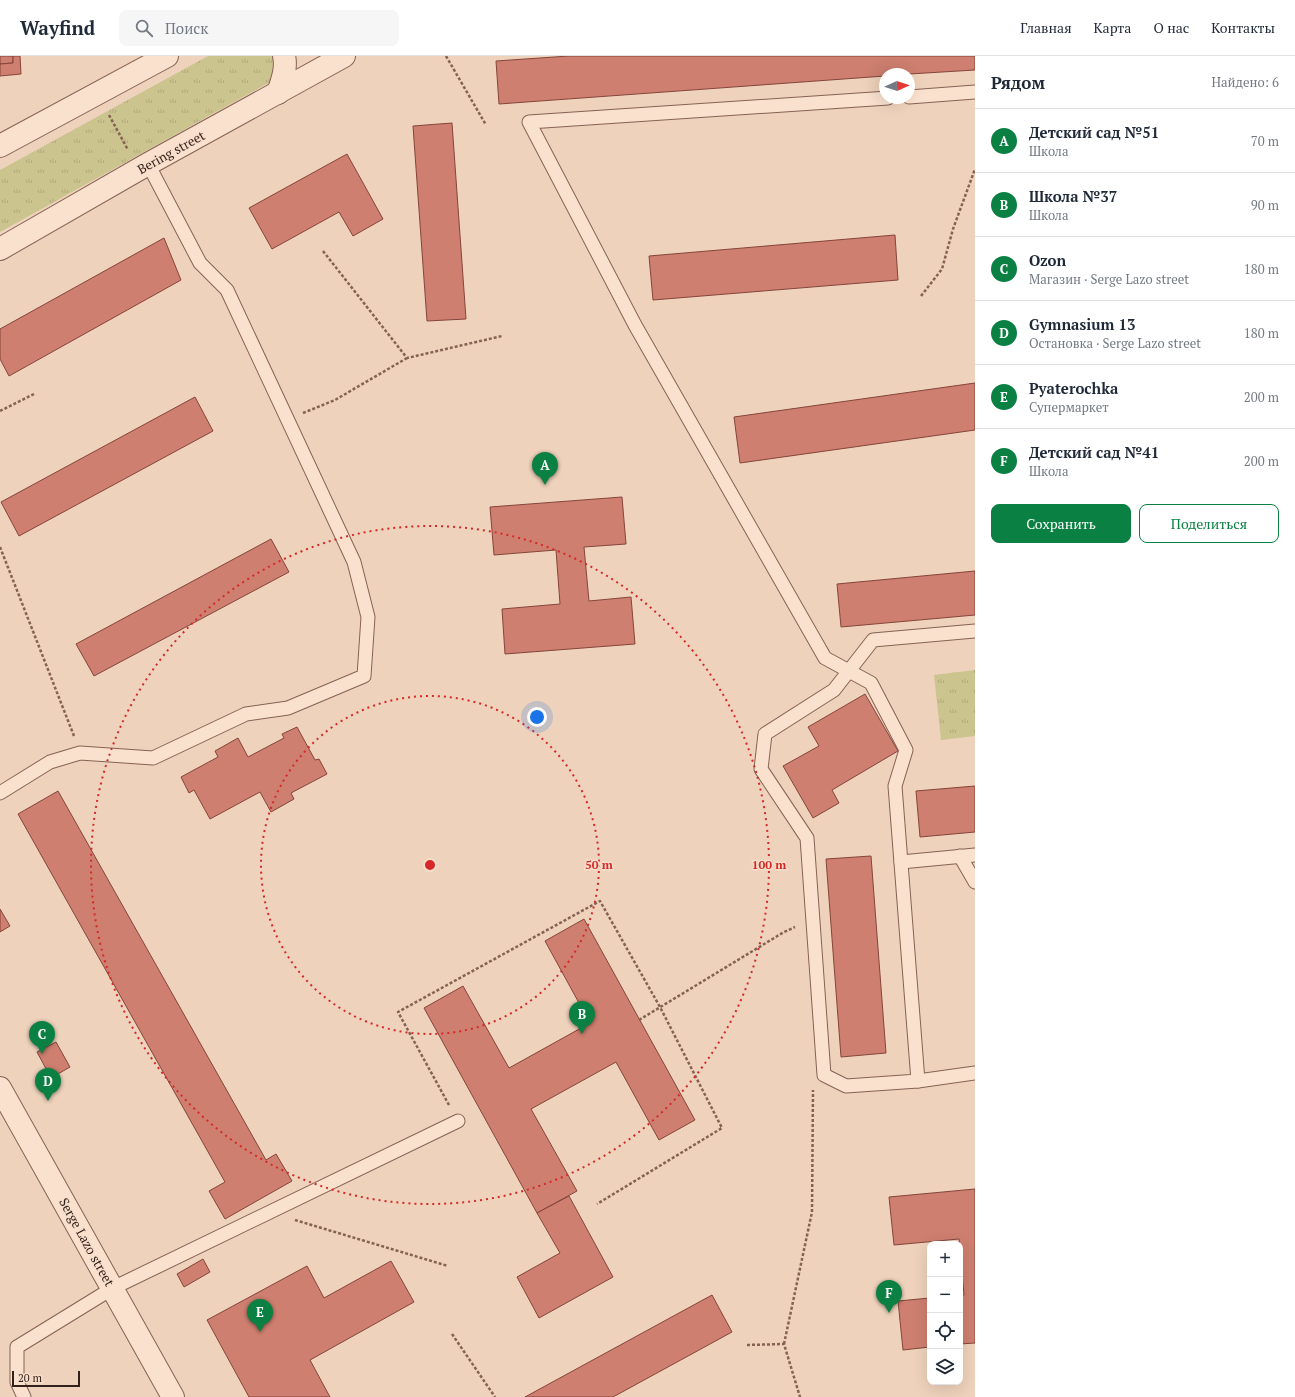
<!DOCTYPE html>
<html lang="ru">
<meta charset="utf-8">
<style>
:root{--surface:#fff;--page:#f6f6f7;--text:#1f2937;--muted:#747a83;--line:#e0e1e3;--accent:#0b8043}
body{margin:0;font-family:"PT Serif",serif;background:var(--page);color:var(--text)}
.controls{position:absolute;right:12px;bottom:12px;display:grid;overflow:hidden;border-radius:8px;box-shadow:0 4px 16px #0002}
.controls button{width:36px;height:36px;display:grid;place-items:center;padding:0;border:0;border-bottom:1px solid var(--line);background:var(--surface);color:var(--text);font:20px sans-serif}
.compass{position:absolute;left:879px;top:12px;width:36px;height:36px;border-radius:50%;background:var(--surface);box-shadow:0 4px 16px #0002;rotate:87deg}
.scale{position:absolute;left:12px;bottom:10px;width:68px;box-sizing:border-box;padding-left:4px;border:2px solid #34201a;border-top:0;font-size:11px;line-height:14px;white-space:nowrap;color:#34201a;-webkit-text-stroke:3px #f6deca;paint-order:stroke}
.you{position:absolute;left:537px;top:661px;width:14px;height:14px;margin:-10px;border:3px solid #fff;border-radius:50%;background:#1a73e8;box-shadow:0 0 0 6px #1a73e833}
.badge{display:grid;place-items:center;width:26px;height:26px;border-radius:50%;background:var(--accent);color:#fff;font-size:13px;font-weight:700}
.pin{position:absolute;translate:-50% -33px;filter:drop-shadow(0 1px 2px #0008)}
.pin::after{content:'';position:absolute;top:21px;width:14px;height:12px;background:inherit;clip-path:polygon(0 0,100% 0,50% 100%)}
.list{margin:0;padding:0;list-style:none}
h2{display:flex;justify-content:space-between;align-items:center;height:52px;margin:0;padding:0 16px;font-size:17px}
h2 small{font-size:13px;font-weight:400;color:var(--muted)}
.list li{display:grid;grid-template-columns:26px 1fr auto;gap:12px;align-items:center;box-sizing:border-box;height:64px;padding:0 16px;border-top:1px solid var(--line)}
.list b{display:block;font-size:15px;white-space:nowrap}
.list p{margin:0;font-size:13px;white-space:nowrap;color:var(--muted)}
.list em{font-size:13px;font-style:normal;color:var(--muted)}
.actions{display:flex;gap:8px;padding:12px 16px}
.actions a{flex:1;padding:9px 0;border:1px solid var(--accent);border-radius:8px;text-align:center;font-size:14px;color:var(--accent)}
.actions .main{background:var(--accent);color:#fff}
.icon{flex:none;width:22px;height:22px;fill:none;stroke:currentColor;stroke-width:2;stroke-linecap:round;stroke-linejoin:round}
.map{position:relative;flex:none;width:975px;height:1341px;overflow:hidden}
header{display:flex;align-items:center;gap:24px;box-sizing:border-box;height:56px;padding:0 20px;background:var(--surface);border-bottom:1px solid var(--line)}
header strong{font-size:19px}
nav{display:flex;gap:22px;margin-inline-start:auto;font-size:14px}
.search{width:280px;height:36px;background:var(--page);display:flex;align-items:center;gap:10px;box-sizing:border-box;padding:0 14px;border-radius:8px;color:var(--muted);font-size:15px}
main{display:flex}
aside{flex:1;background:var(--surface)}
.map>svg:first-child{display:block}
.grass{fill:url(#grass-tufts)}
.building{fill:#ce7f6f;stroke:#85453a}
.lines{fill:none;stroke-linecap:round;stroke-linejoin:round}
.service-casing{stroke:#866255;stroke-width:15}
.tertiary-casing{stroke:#866255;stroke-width:24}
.path{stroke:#866255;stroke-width:2.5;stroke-dasharray:3 2;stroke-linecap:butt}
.service{stroke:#f9e1ce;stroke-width:13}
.tertiary{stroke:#f9e1ce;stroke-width:22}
.ring{fill:none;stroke:#d62828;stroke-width:2;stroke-dasharray:2 4}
.labels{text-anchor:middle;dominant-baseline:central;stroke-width:3;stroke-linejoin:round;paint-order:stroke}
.street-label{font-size:13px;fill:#34201a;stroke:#f6deca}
.centre{fill:#d62828;stroke:#f6deca;stroke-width:2}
.ring-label{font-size:12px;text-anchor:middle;font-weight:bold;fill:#d62828;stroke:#f6deca;stroke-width:3;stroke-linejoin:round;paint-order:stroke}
</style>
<header>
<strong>Wayfind</strong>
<div class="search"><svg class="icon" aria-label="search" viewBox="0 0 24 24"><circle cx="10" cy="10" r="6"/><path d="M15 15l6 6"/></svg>Поиск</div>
<nav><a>Главная</a><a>Карта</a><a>О нас</a><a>Контакты</a></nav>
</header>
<main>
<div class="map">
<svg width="975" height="1341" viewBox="0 0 975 1341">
<defs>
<pattern id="grass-tufts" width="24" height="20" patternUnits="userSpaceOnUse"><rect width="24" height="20" fill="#ccc48f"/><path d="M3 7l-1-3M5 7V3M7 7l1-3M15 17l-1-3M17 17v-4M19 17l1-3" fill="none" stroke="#b0a87b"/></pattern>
</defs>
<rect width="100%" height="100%" fill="#eed2bb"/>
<!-- grass -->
<g class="grass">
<polygon points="208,0 272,0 275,6 270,26 0,176 0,114"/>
<polygon points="975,614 975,680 941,684 934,619"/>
</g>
<!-- building -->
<g class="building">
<polygon points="0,0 13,0 13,7 0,8"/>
<polygon points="13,0 20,0 21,18 0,20 0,8 13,7"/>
<polygon points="569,0 975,0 975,14 909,18 885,18 885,20 499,48 496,5"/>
<polygon points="452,67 466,263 427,265 413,70"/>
<polygon points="347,98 383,163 353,180 339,156 272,193 249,152"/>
<polygon points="895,179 898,224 653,244 649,200"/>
<polygon points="164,182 181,224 9,320 0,303 0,273"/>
<polygon points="975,327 975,374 740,407 734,361"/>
<polygon points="195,341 213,375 19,480 1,446"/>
<polygon points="622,441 626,488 584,491 589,545 631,541 635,588 505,598 502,553 560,548 556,494 494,499 490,451"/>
<polygon points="271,483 289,516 94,620 76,588"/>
<polygon points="975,515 975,559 841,571 837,528"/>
<polygon points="865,638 898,695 832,734 839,747 813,762 783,710 819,690 808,671"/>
<polygon points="297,671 315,704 319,703 327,718 291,737 294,743 271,756 260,736 210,763 194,734 189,737 181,721 218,701 215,695 238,682 248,701 284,682 282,678"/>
<polygon points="975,730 975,776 920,781 916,735"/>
<polygon points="58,735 266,1104 276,1098 292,1125 225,1163 209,1135 225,1126 18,758"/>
<polygon points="871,800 886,997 841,1001 826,803"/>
<polygon points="0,853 10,870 0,876"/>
<polygon points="584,863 695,1064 659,1084 616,1006 531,1053 577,1135 537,1157 424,952 463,930 509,1012 590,967 545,885"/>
<polygon points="56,986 70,1011 51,1022 37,996"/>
<polygon points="975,1133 975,1287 960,1288 960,1239 964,1239 959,1183 894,1189 889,1141"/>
<polygon points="569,1140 613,1221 539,1262 517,1221 560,1197 537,1157"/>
<polygon points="203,1203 210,1216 184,1231 177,1218"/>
<polygon points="391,1205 414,1246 310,1304 330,1341 249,1341 207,1264 307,1210 324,1242"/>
<polygon points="712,1239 732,1276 613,1341 525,1341"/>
<polygon points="930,1242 930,1291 903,1294 898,1245"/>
</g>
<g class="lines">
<defs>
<g id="service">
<polyline points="909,41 975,36"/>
<polyline points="888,42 529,66 635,269 825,602 871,627 906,694 895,730 918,1025 846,1030 824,1019 807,782 761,713 765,678 834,634 873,584 975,575"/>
<polyline points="0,737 50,706 80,697 153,702 246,658 288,652 364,620 368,561 354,506 227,234 200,207 148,108"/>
<polyline points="960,800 975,826"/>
<polyline points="901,806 975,799"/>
<polyline points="918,1025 975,1017"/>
<polyline points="24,1341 17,1326 17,1291 113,1232 458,1065"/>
</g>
<g id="tertiary">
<path d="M 278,37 C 282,25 287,12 284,0"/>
<polyline points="0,90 167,0"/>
<polyline points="0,193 148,108 344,0"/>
<polyline points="0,1032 173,1341"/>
</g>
</defs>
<!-- service casing -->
<use href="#service" class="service-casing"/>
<!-- tertiary casing -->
<use href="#tertiary" class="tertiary-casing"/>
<!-- path -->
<g class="path">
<polyline points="446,0 486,69"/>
<polyline points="109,59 128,94"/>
<polyline points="323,195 407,302 502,280"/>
<polyline points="921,240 942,213 953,173 975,113"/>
<polyline points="0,355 34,338"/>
<polyline points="303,357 335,344 407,302"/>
<polyline points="0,491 74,680"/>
<polyline points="639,964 784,876 795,871"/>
<polyline points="449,1049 398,956 600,845 660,951 722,1072 597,1148"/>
<polyline points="295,1164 448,1210"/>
<polyline points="452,1278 495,1341"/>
<polyline points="784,1288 812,1156 813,1034"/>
<polyline points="747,1289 784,1288 800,1341"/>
</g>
<!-- service -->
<use href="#service" class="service"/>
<!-- tertiary -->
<use href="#tertiary" class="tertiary"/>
</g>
<!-- distance rings -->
<g class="ring">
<circle cx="430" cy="809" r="169"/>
<circle cx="430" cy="809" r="339"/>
</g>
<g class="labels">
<!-- street labels -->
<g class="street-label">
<text transform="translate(171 96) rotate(-29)">Bering street</text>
<text transform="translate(87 1186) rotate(61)">Serge Lazo street</text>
</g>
</g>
<circle cx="430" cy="809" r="6" class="centre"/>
<g class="ring-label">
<text x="599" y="813">50 m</text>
<text x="769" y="813">100 m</text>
</g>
</svg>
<div class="controls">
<button>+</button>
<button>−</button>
<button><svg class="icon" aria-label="locate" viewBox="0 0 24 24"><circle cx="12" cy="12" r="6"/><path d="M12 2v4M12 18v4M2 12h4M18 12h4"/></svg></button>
<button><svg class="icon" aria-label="layers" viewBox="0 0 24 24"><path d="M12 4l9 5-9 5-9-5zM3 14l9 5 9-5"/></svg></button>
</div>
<svg class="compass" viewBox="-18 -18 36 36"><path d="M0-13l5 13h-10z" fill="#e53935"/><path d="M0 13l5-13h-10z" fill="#747a83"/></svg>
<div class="scale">20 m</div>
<div class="you"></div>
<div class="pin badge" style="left:545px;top:429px">A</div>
<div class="pin badge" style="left:582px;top:978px">B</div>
<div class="pin badge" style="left:42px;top:998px">C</div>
<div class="pin badge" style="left:48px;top:1045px">D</div>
<div class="pin badge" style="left:260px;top:1276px">E</div>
<div class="pin badge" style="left:889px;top:1257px">F</div>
</div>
<aside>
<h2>Рядом<small>Найдено: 6</small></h2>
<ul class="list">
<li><span class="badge">A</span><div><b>Детский сад №51</b><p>Школа</p></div><em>70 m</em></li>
<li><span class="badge">B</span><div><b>Школа №37</b><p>Школа</p></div><em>90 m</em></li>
<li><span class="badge">C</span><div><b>Ozon</b><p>Магазин · Serge Lazo street</p></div><em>180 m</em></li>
<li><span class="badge">D</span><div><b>Gymnasium 13</b><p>Остановка · Serge Lazo street</p></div><em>180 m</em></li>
<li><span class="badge">E</span><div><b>Pyaterochka</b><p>Супермаркет</p></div><em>200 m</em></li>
<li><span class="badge">F</span><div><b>Детский сад №41</b><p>Школа</p></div><em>200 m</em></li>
</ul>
<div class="actions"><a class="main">Сохранить</a><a>Поделиться</a></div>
</aside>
</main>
